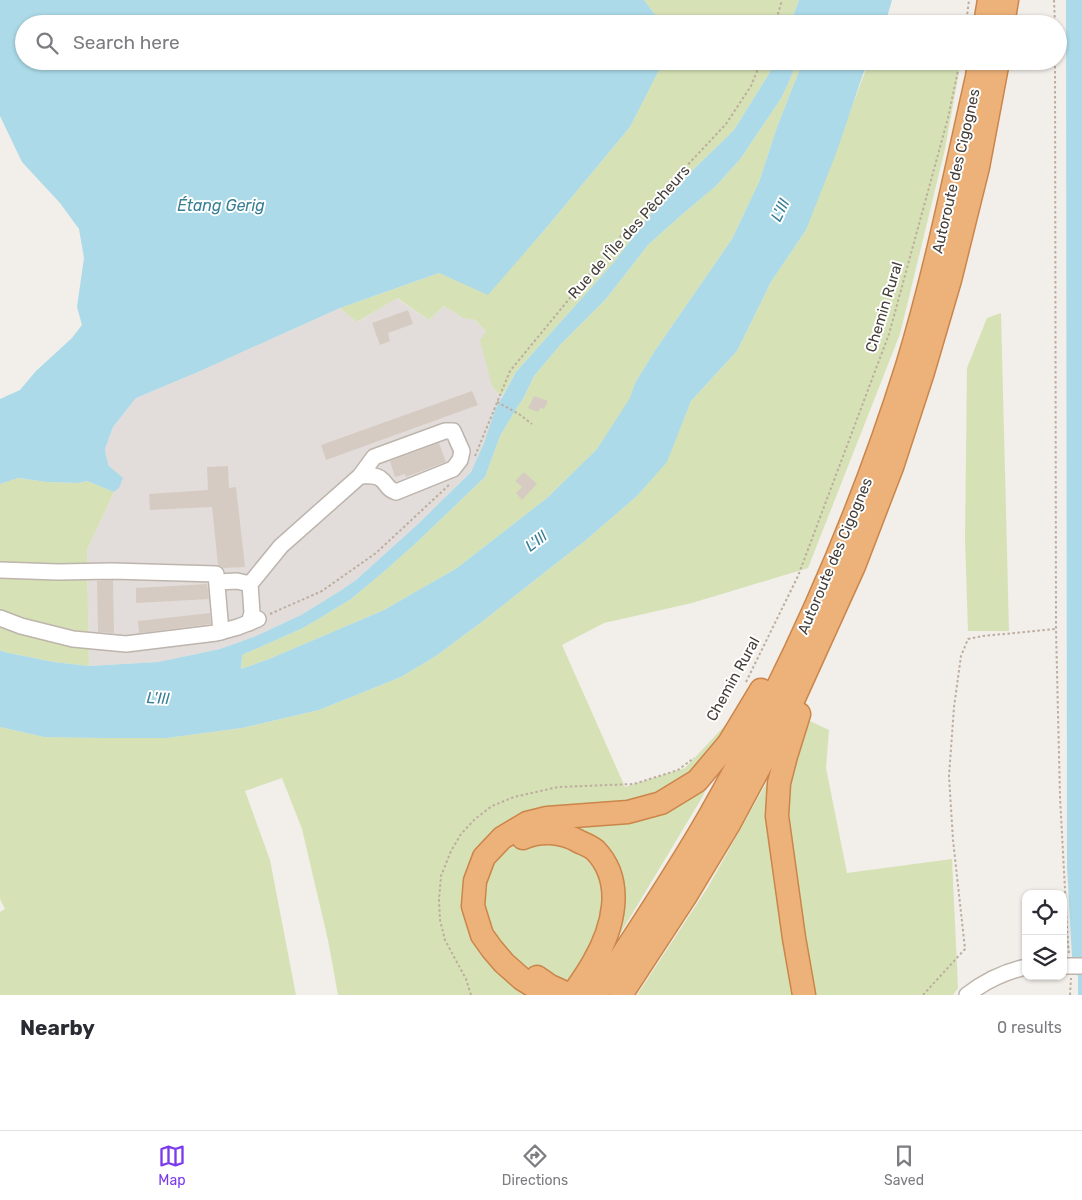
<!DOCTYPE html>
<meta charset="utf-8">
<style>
:root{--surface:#fff;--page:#f2f2f3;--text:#2b2b33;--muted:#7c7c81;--line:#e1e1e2;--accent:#7c3aed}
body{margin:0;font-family:Rubik,sans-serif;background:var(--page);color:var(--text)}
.controls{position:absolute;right:15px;bottom:15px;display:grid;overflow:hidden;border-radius:10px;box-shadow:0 1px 4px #0004}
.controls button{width:45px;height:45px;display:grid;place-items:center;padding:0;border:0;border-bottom:1px solid var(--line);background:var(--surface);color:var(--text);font:25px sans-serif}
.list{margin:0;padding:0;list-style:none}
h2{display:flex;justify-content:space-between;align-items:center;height:65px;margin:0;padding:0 20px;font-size:21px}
h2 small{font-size:16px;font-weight:400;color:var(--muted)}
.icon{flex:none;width:28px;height:28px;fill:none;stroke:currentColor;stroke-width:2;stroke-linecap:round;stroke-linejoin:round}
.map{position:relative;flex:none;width:1082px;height:995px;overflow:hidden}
.search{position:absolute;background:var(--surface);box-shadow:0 1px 4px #0004;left:15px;right:15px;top:15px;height:55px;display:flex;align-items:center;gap:12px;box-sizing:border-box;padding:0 18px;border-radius:28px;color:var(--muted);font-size:19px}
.sheet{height:135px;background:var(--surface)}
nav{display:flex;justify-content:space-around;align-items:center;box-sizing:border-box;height:70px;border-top:1px solid var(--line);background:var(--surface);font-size:14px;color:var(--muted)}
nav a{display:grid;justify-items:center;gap:2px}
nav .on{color:var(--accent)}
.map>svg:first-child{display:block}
.industrial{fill:#e2ddda}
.green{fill:#d6e2b6}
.water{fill:#acdae8}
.building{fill:#d6cbc2}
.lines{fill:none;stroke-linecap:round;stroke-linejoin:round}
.minor-casing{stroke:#bdb4ac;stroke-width:18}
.highway-casing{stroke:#cb854a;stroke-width:25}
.path{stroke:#bdad9f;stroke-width:2;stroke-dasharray:2.5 2.5;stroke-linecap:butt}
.minor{stroke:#fff;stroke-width:15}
.highway{stroke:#edb279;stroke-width:22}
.minor-bridge-casing{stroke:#bdb4ac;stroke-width:18;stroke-linecap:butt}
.minor-bridge{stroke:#fff;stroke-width:15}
.labels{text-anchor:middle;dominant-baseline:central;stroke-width:4;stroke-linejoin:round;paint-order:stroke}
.street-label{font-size:15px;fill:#453e38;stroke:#fff}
.water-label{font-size:16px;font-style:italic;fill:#397f96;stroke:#fff}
</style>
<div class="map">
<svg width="1082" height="995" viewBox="0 0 1082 995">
<rect width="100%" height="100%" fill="#f2eee9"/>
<!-- industrial -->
<polygon class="industrial" points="396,298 429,320 444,306 463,318 475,320 486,331 492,387 502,396 484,443 471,472 418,524 356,580 340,591 301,615 256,636 220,649 158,662 89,666 87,550 114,492 119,488 117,474 109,466 106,456 105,449 113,427 136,398 198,372 340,308 358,322"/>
<!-- green -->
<g class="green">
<polygon points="644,0 799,0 790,24 662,24"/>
<polygon points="886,20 968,21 967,24 885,24"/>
<polygon points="663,61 774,61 770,72 734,130 660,202 614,262 516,372 502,396 492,387 480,340 486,331 475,320 463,318 444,306 429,320 397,298 357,322 340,308 439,273 488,294 547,227 630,127"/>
<polygon points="798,61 803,61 777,127 759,182 732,239 654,352 635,383 631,398 597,449 547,498 457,568 384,610 269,659 241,669 242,655 301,629 320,618 351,599 387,569 416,543 485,477 500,436 518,406 523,399 534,376 561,344 606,299 648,245 678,218 717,185 741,158 782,97"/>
<polygon points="869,61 961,61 945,149 900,334 808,568 692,603 604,623 562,645 625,787 685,768 732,718 703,796 617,939 569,995 338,995 328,940 302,829 282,778 245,791 270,860 296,995 0,995 0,912 5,909 0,899 0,727 44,737 167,738 242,728 319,710 401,677 436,656 483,621 586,540 637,496 666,462 691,401 737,351 771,282 806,230"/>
<polygon points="1001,313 1009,631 968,631 965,538 967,368 987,318"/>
<polygon points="18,478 47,482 79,483 87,481 114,492 87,550 89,666 54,662 4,652 0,650 0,484"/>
<polygon points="808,720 829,730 826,768 847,873 952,859 958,988 953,995 810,995 784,809"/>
<polygon points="777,764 796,995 637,995 708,887"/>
</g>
<!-- water -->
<g class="water">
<polygon points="0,0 644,0 662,24 24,24 24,61 663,62 630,127 547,227 488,295 439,273 340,308 198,372 136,398 113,427 105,449 106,456 109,466 123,478 119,488 114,492 87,481 79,483 47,482 18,478 0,484 0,399 20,390 36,371 72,338 82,325 77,307 84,258 79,229 60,203 22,162 0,116"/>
<polygon points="799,0 892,0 885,24 790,24"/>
<polygon points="1066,0 1082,0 1082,995 1078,995 1078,976 1076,974 1073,974 1067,867"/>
<polygon points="774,61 798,61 782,97 741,158 717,185 678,218 648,245 606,299 561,344 534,376 523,399 518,406 500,436 485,477 416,543 387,569 351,599 320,618 301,629 242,655 241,669 269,659 384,610 457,568 547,498 597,449 630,398 635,383 654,352 732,239 759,182 777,127 803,61 869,61 863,74 837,151 806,230 771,282 737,351 691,401 667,462 637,496 586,540 483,621 436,656 401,677 319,710 242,728 167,738 104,738 44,737 0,727 0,650 4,652 54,662 89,666 158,662 220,649 256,636 301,615 340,591 356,580 418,524 471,472 484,443 495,410 516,372 614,262 660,202 734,130 770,72"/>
</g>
<!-- building -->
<g class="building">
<polygon points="408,310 413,324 388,333 390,341 380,345 372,323"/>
<polygon points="472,391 478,405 326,460 321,445"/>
<polygon points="534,396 548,401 544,409 540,408 538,412 528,408"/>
<polygon points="439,443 446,462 406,477 405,474 395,477 390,461"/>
<polygon points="228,466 229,488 236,487 245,567 223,568 218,565 212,507 150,510 149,494 208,490 207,467"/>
<polygon points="524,472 537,484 522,500 516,493 522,487 515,481"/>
<polygon points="113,580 114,633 98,632 97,581"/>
<polygon points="207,584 209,599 136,603 136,588"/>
<polygon points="210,613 211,624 139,633 138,621"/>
</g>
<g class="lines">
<defs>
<g id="minor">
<polyline points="0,570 58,572 112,571 216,574 221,632"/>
<polyline points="217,582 237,581 250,584"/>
<polyline points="0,618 21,626 73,639 126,644 216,633 238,627 258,619"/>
<path d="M 249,623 L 252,613 L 250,584 L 281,546 L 360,476 C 367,476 375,474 381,479 C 388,484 386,489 396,492 L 453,469 L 460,460 L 462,451 L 453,431 L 445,431 L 374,457 L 360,476"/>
<path d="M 967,995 C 985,981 1003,972 1026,967"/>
</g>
<g id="highway">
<polyline points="985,24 989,0"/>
<polyline points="1003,24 1007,0"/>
<polyline points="799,714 786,756 779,783 777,816 794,938 804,995"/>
<path d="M 523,838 C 540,830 562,832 578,841 C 584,844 590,846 595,850 C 626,882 613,929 593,963 C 587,974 579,985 572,995"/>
<polyline points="537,977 550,986 570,995"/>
<polyline points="548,995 522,979 504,963 492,949 482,935 473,906 475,881 484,857 502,838 527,823 547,818 628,812 661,803 697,781 729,743 761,690"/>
<path d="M 596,995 C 635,936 674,878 709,817 C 790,674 858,522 907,366 C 936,271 955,174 977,77 L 979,61"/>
<polyline points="621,995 685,897 729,824 780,729 854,566 892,467 923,372 950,280 978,167 998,61"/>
</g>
</defs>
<!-- minor casing -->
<use href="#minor" class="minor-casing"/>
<!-- highway casing -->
<use href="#highway" class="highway-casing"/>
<!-- path -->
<g class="path">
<polyline points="1054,0 1055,24"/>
<polyline points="775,24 782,0"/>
<polyline points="966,24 969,0"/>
<polyline points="1055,61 1056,629 1060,797 1068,945 1069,953"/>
<polyline points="497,402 519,414 532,424"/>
<polyline points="475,456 510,371 620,237 726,124 751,86 761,61"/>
<polyline points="270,614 322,591 376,553 449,485"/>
<polyline points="746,682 798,576 889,334 948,118 960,61"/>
<polyline points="1034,977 1051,976"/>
<polyline points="471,995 466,979 445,940 440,920 439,900 441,876 451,851 461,834 475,819 492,806 514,797 558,787 634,784 678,770 694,758"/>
<polyline points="923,995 965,949 953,840 949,776 954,707 961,656 968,639 983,636 1056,629"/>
<polyline points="1070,995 1071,978"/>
</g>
<!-- minor -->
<use href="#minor" class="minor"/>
<!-- highway -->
<use href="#highway" class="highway"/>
<defs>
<polyline id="minor-bridge" points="1063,966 1082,966"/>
</defs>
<!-- minor-bridge casing -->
<use href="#minor-bridge" class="minor-bridge-casing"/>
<!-- minor-bridge -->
<use href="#minor-bridge" class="minor-bridge"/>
</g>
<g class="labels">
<!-- street labels -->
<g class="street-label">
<text transform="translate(956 171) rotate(-77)">Autoroute des Cigognes</text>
<text transform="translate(629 232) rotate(-48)">Rue de l'Île des Pêcheurs</text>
<text transform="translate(884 307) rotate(-73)">Chemin Rural</text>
<text transform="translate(835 556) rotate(-67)">Autoroute des Cigognes</text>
<text transform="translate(733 679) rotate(-61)">Chemin Rural</text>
</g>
<!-- water labels -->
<g class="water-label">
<text x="221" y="205">Étang Gerig</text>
<text transform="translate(780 210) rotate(-64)">L'Ill</text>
<text transform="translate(536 541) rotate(-37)">L'Ill</text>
<text transform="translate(158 698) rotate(3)">L'Ill</text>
</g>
</g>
</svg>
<div class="controls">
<button><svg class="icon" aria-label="locate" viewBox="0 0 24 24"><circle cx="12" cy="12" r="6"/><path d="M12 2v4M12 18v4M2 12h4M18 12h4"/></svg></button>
<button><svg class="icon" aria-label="layers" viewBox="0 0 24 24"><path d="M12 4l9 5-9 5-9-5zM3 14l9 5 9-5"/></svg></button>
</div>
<div class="search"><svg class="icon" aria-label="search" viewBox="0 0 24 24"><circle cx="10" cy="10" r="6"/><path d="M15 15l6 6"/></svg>Search here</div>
</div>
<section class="sheet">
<h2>Nearby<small>0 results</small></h2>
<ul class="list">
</ul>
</section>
<nav>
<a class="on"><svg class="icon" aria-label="map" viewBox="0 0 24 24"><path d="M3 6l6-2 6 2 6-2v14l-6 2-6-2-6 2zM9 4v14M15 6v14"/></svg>Map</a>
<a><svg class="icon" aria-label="directions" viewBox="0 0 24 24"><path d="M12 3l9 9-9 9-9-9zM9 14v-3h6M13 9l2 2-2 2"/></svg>Directions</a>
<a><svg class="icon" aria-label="saved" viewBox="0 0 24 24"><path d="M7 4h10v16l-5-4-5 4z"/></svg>Saved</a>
</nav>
